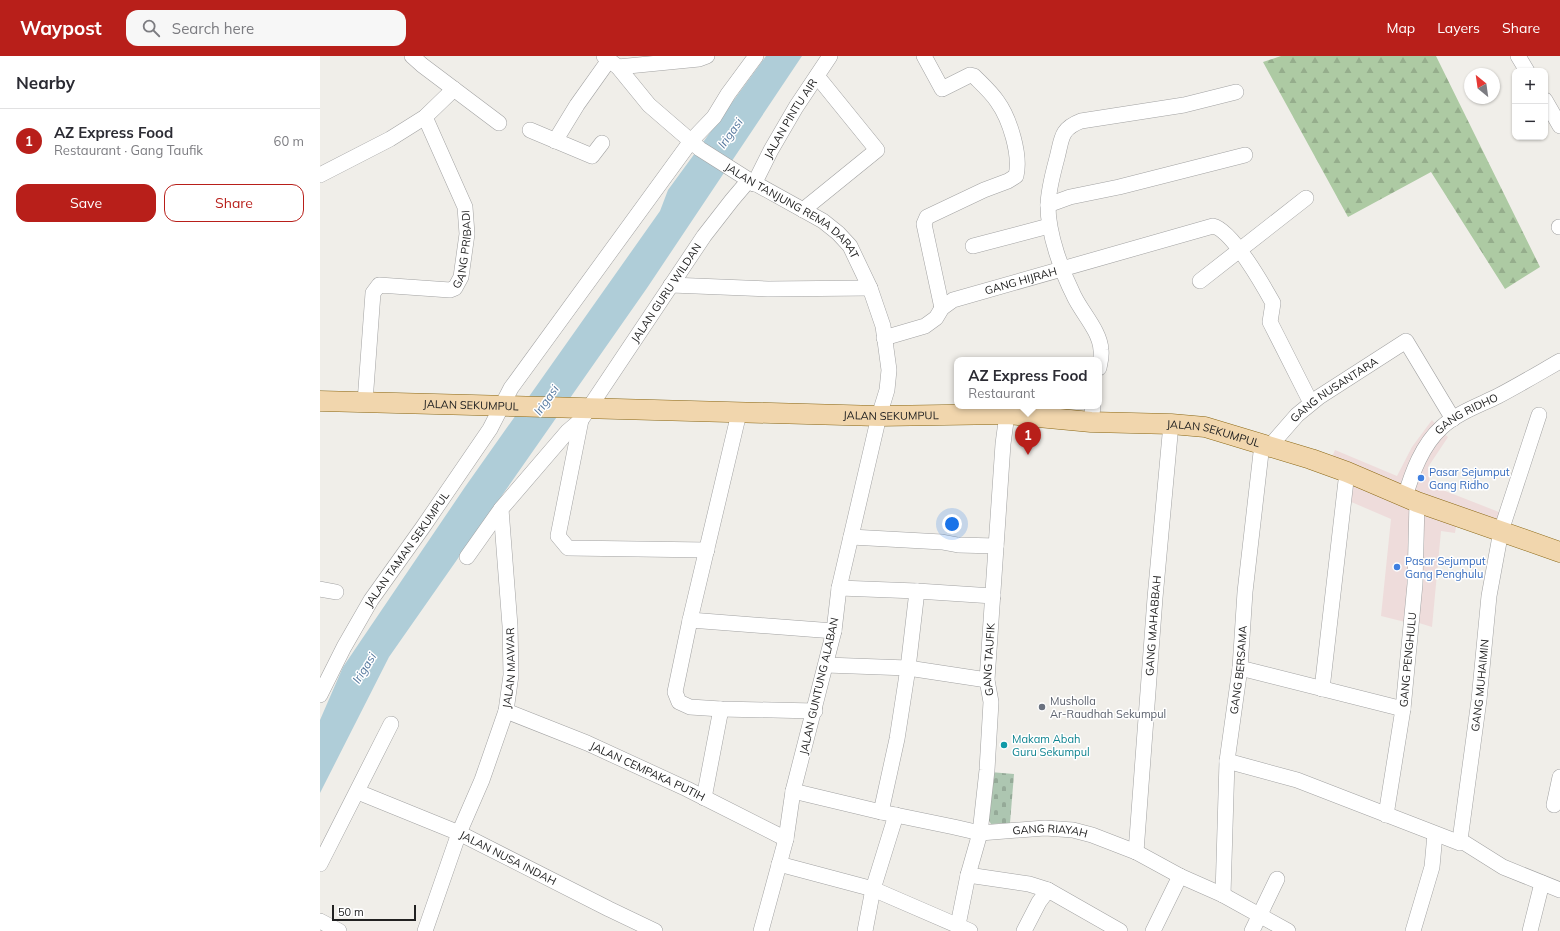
<!DOCTYPE html>
<meta charset="utf-8">
<style>
:root{--surface:#fff;--page:#f7f7f7;--text:#2b2b33;--muted:#7c7c81;--line:#e1e1e2;--accent:#b81f1a}
body{margin:0;font-family:Mulish,sans-serif;background:var(--page);color:var(--text)}
.controls{position:absolute;right:12px;top:12px;display:grid;overflow:hidden;border-radius:8px;box-shadow:0 1px 3px #0004}
.controls button{width:36px;height:36px;display:grid;place-items:center;padding:0;border:0;border-bottom:1px solid var(--line);background:var(--surface);color:var(--text);font:20px sans-serif}
.compass{position:absolute;left:1144px;top:12px;width:36px;height:36px;border-radius:50%;background:var(--surface);box-shadow:0 1px 3px #0004;rotate:331deg}
.scale{position:absolute;left:12px;bottom:10px;width:84px;box-sizing:border-box;padding-left:4px;border:2px solid #212121;border-top:0;font-size:11px;line-height:14px;white-space:nowrap;color:#212121;-webkit-text-stroke:3px #fff;paint-order:stroke}
.you{position:absolute;left:632px;top:468px;width:14px;height:14px;margin:-10px;border:3px solid #fff;border-radius:50%;background:#1a73e8;box-shadow:0 0 0 6px #1a73e833}
.badge{display:grid;place-items:center;width:26px;height:26px;border-radius:50%;background:var(--accent);color:#fff;font-size:13px;font-weight:700}
.pin{position:absolute;translate:-50% -33px;filter:drop-shadow(0 1px 2px #0008)}
.pin::after{content:'';position:absolute;top:21px;width:14px;height:12px;background:inherit;clip-path:polygon(0 0,100% 0,50% 100%)}
.popup{position:absolute;left:634px;top:301px;width:148px;height:52px;box-sizing:border-box;display:grid;place-content:center;border-radius:8px;background:var(--surface);filter:drop-shadow(0 1px 3px #0005);font-size:13px;white-space:nowrap;color:var(--muted)}
.popup b{font-size:15px;color:var(--text)}
.popup::after{content:'';position:absolute;left:50%;top:100%;margin-left:-8px;border:8px solid transparent;border-top-color:var(--surface)}
.list{margin:0;padding:0;list-style:none}
h2{display:flex;justify-content:space-between;align-items:center;height:52px;margin:0;padding:0 16px;font-size:17px}
h2 small{font-size:13px;font-weight:400;color:var(--muted)}
.list li{display:grid;grid-template-columns:26px 1fr auto;gap:12px;align-items:center;box-sizing:border-box;height:64px;padding:0 16px;border-top:1px solid var(--line)}
.list b{display:block;font-size:15px;white-space:nowrap}
.list p{margin:0;font-size:13px;white-space:nowrap;color:var(--muted)}
.list em{font-size:13px;font-style:normal;color:var(--muted)}
.actions{display:flex;gap:8px;padding:12px 16px}
.actions a{flex:1;padding:9px 0;border:1px solid var(--accent);border-radius:12px;text-align:center;font-size:14px;color:var(--accent)}
.actions .main{background:var(--accent);color:#fff}
.icon{flex:none;width:22px;height:22px;fill:none;stroke:currentColor;stroke-width:2;stroke-linecap:round;stroke-linejoin:round}
.map{position:relative;flex:none;width:1240px;height:875px;overflow:hidden}
header{display:flex;align-items:center;gap:24px;box-sizing:border-box;height:56px;padding:0 20px;background:var(--accent);color:#fff}
header strong{font-size:19px}
nav{display:flex;gap:22px;margin-inline-start:auto;font-size:14px}
.search{width:280px;height:36px;background:var(--page);display:flex;align-items:center;gap:10px;box-sizing:border-box;padding:0 14px;border-radius:12px;color:var(--muted);font-size:15px}
main{display:flex}
aside{flex:1;background:var(--surface)}
.map>svg:first-child{display:block}
.commercial{fill:#eedcdb}
.forest{fill:url(#forest-firs)}
.cemetery{fill:url(#cemetery-stones)}
.water{fill:#afcdd8}
.lines{fill:none;stroke-linecap:round;stroke-linejoin:round}
.minor-casing{stroke:#a2a2a2;stroke-width:16}
.major-casing{stroke:#8a6714;stroke-width:21}
.minor{stroke:#fff;stroke-width:15}
.major{stroke:#f1d6ad;stroke-width:20}
.shop-dot{fill:#3f7fe0;stroke:#fff;stroke-width:1.5}
.worship-dot{fill:#6b7280;stroke:#fff;stroke-width:1.5}
.culture-dot{fill:#0f9aa8;stroke:#fff;stroke-width:1.5}
.labels{text-anchor:middle;dominant-baseline:central;stroke-width:3;stroke-linejoin:round;paint-order:stroke}
.street-label{font-size:11px;fill:#212121;stroke:#fff}
.shop-label{font-size:11px;fill:#366cbe;stroke:#fff;text-anchor:start}
.worship-label{font-size:11px;fill:#5b616d;stroke:#fff;text-anchor:start}
.culture-label{font-size:11px;fill:#0d838f;stroke:#fff;text-anchor:start}
.water-label{font-size:12px;font-style:italic;fill:#55789e;stroke:#fff}
</style>
<header>
<strong>Waypost</strong>
<div class="search"><svg class="icon" aria-label="search" viewBox="0 0 24 24"><circle cx="10" cy="10" r="6"/><path d="M15 15l6 6"/></svg>Search here</div>
<nav><a>Map</a><a>Layers</a><a>Share</a></nav>
</header>
<main>
<aside>
<h2>Nearby<small></small></h2>
<ul class="list">
<li><span class="badge">1</span><div><b>AZ Express Food</b><p>Restaurant · Gang Taufik</p></div><em>60 m</em></li>
</ul>
<div class="actions"><a class="main">Save</a><a>Share</a></div>
</aside>
<div class="map">
<svg width="1240" height="875" viewBox="0 0 1240 875">
<defs>
<pattern id="forest-firs" width="22" height="20" patternUnits="userSpaceOnUse"><rect width="22" height="20" fill="#adcaa3"/><path d="M5 1l3.5 6h-7zM16 11l3.5 6h-7z" fill="#95ad8c"/></pattern>
<pattern id="cemetery-stones" width="16" height="16" patternUnits="userSpaceOnUse"><rect width="16" height="16" fill="#adc6b1"/><path d="M2 7V4a2 2 0 0 1 4 0v3zM10 15v-3a2 2 0 0 1 4 0v3z" fill="#95aa98"/></pattern>
</defs>
<rect width="100%" height="100%" fill="#f0eee9"/>
<!-- commercial -->
<g class="commercial">
<polygon points="1112,364 1118,371 1083,437 1010,406 1015,394 1077,420 1092,391"/>
<polygon points="1121,376 1128,381 1108,411 1110,429 1184,458 1179,471 1088,439"/>
<polygon points="1030,422 1094,449 1085,566 1061,560 1071,463 1029,445"/>
<polygon points="1101,451 1137,464 1135,477 1121,475 1112,571 1096,566"/>
</g>
<!-- forest -->
<polygon class="forest" points="961,0 1116,0 1220,211 1185,233 1111,116 1028,161 943,6"/>
<!-- cemetery -->
<polygon class="cemetery" points="670,716 694,718 690,767 671,768 668,763"/>
<!-- water -->
<polygon class="water" points="446,0 482,0 327,232 69,601 0,737 0,664 23,611 145,431 340,155 348,134"/>
<g class="lines">
<defs>
<g id="minor">
<polyline points="92,0 102,9 179,67"/>
<path id="s1" d="M 284,0 L 298,11 L 329,49 L 380,93 L 429,124 L 503,165 L 518,177 L 530,190 L 550,232 L 563,270 L 569,314 L 567,334 L 559,360 L 519,532 L 514,575 L 473,735 L 466,783 L 441,875"/>
<path d="M 604,0 L 622,33 L 650,19 L 654,20 C 662,28 671,36 677,45 C 690,63 701,99 696,120 L 688,125 L 664,134 L 607,161 L 604,168 L 622,252"/>
<polyline points="1198,0 1207,15"/>
<polyline points="298,11 379,3 387,0"/>
<polyline points="1225,44 1240,70"/>
<polyline points="210,74 272,100 282,87"/>
<polyline points="235,85 257,49 289,4"/>
<polyline points="0,119 70,83 105,61 134,33"/>
<path id="s2" d="M 434,128 L 451,94 L 476,51 L 510,0"/>
<polyline points="728,149 750,141 799,131 925,99"/>
<polyline points="483,154 557,94 497,20"/>
<polyline points="1239,171 1240,171"/>
<polyline points="653,190 729,170"/>
<polyline points="880,225 986,142"/>
<polyline points="351,229 448,233 550,232"/>
<path id="s3" d="M 564,282 L 605,270 L 616,262 L 622,252 L 633,244 L 893,170 C 912,174 943,229 953,247 L 950,266 L 991,347"/>
<path d="M 779,312 C 780,306 782,300 781,294 C 780,275 762,257 754,240 C 742,216 728,178 728,150 C 728,135 733,117 737,102 C 742,83 740,73 761,65 L 864,49 L 916,36"/>
<path id="s4" d="M 45,346 L 53,237 L 59,229 L 130,234 L 135,232 L 141,221 L 147,178 L 145,151 L 105,61"/>
<polyline points="419,357 370,564 355,636 359,646 370,651 401,653 495,655"/>
<polyline points="771,366 773,350"/>
<path id="s5" d="M 950,390 L 977,359 L 999,341 L 1086,285 L 1133,363"/>
<path id="s6" d="M 1085,441 C 1092,417 1102,389 1122,371 C 1137,357 1160,349 1178,340 C 1199,329 1219,317 1240,305"/>
<polyline points="531,481 622,486 638,489 676,490"/>
<path id="s7" d="M 387,494 L 248,492 L 238,480 L 261,364 L 384,180 L 412,144 L 429,124"/>
<polyline points="147,501 181,453"/>
<polyline points="519,532 597,535 673,540"/>
<polyline points="0,533 16,536"/>
<polyline points="370,564 514,575"/>
<polyline points="506,609 588,612 667,624"/>
<polyline points="920,612 1083,653"/>
<polyline points="1002,633 1027,416"/>
<path id="s8" d="M 0,639 L 24,591 L 51,544 L 103,471 L 170,373 L 191,332 L 371,85 L 394,61 L 408,38 L 436,0"/>
<path id="s9" d="M 186,655 L 267,687 L 367,733 L 466,783"/>
<polyline points="907,705 977,724 1140,787 1140,784 1183,811 1240,834"/>
<path id="s10" d="M 473,735 L 561,756 L 634,771 L 660,777 L 725,772 L 753,774 L 772,779 L 816,796 L 860,820 L 903,839 L 968,875"/>
<path id="s11" d="M 38,736 L 139,777 L 289,853 L 335,875"/>
<polyline points="384,742 401,653"/>
<polyline points="1234,749 1240,721"/>
<polyline points="561,756 577,683 588,612 597,535"/>
<path id="s12" d="M 1066,759 L 1083,653 L 1095,528 L 1097,446"/>
<path id="s13" d="M 1140,784 L 1159,644 L 1169,540 L 1181,475 L 1219,359"/>
<path id="s14" d="M 816,796 L 835,542 L 851,368"/>
<polyline points="0,808 71,668"/>
<polyline points="459,808 553,833 650,875"/>
<polyline points="648,819 709,828 728,834"/>
<path id="s15" d="M 903,839 L 907,705 L 920,612 L 925,536 L 942,388"/>
<polyline points="0,865 19,875"/>
<path id="s16" d="M 638,869 L 648,819 L 660,777 L 667,714 L 671,646 L 667,624 L 683,388 L 687,358"/>
<path id="s17" d="M 105,875 L 139,777 L 162,724 L 186,655 L 191,619 L 190,570 L 181,453 L 248,375 L 261,364"/>
<polyline points="545,875 553,833 576,759"/>
<polyline points="704,875 719,846 728,834 800,875"/>
<polyline points="833,875 860,820"/>
<polyline points="932,875 957,823"/>
<polyline points="1093,875 1112,811 1115,778"/>
<polyline points="1210,875 1222,827"/>
</g>
<g id="major">
<path id="s18" d="M 0,345 L 559,360 L 687,358 L 771,366 L 851,368 L 885,371 L 991,403 L 1027,416 L 1097,446 L 1240,496"/>
</g>
</defs>
<!-- minor casing -->
<use href="#minor" class="minor-casing"/>
<!-- major casing -->
<use href="#major" class="major-casing"/>
<!-- minor -->
<use href="#minor" class="minor"/>
<!-- major -->
<use href="#major" class="major"/>
</g>
<!-- markers -->
<g class="shop-dot">
<circle cx="1101" cy="422" r="4"/>
<circle cx="1077" cy="511" r="4"/>
</g>
<circle class="worship-dot" cx="722" cy="651" r="4"/>
<circle class="culture-dot" cx="684" cy="689" r="4"/>
<g class="labels">
<!-- street labels -->
<g class="street-label">
<text stroke="none"><textPath href="#s2" startOffset="75">JALAN PINTU AIR</textPath></text>
<text stroke="none"><textPath href="#s1" startOffset="246">JALAN TANJUNG REMA DARAT</textPath></text>
<text stroke="none"><textPath href="#s4" startOffset="236">GANG PRIBADI</textPath></text>
<text stroke="none"><textPath href="#s3" startOffset="152">GANG HIJRAH</textPath></text>
<text stroke="none"><textPath href="#s7" startOffset="426">JALAN GURU WILDAN</textPath></text>
<text stroke="none"><textPath href="#s5" startOffset="86">GANG NUSANTARA</textPath></text>
<text stroke="none"><textPath href="#s18" startOffset="151">JALAN SEKUMPUL</textPath></text>
<text stroke="none"><textPath href="#s18" startOffset="571">JALAN SEKUMPUL</textPath></text>
<text stroke="none"><textPath href="#s6" startOffset="108">GANG RIDHO</textPath></text>
<text stroke="none"><textPath href="#s18" startOffset="895">JALAN SEKUMPUL</textPath></text>
<text stroke="none"><textPath href="#s8" startOffset="170">JALAN TAMAN SEKUMPUL</textPath></text>
<text stroke="none"><textPath href="#s14" startOffset="227">GANG MAHABBAH</textPath></text>
<text stroke="none"><textPath href="#s16" startOffset="269">GANG TAUFIK</textPath></text>
<text stroke="none"><textPath href="#s12" startOffset="157">GANG PENGHULU</textPath></text>
<text stroke="none"><textPath href="#s17" startOffset="278">JALAN MAWAR</textPath></text>
<text stroke="none"><textPath href="#s15" startOffset="226">GANG BERSAMA</textPath></text>
<text transform="translate(499 630) rotate(-77)">JALAN GUNTUNG ALABAN</text>
<text stroke="none"><textPath href="#s13" startOffset="156">GANG MUHAIMIN</textPath></text>
<text stroke="none"><textPath href="#s9" startOffset="154">JALAN CEMPAKA PUTIH</textPath></text>
<text stroke="none"><textPath href="#s10" startOffset="262">GANG RIAYAH</textPath></text>
<text stroke="none"><textPath href="#s11" startOffset="164">JALAN NUSA INDAH</textPath></text>
</g>
<!-- shop labels -->
<g class="shop-label">
<text x="1109" y="416">Pasar Sejumput<tspan x="1109" dy="13">Gang Ridho</tspan></text>
<text x="1085" y="505">Pasar Sejumput<tspan x="1085" dy="13">Gang Penghulu</tspan></text>
</g>
<!-- worship labels -->
<g class="worship-label">
<text x="730" y="645">Musholla<tspan x="730" dy="13">Ar-Raudhah Sekumpul</tspan></text>
</g>
<!-- culture labels -->
<g class="culture-label">
<text x="692" y="683">Makam Abah<tspan x="692" dy="13">Guru Sekumpul</tspan></text>
</g>
<!-- water labels -->
<g class="water-label">
<text transform="translate(410 77) rotate(-55)">Irigasi</text>
<text transform="translate(226 344) rotate(-55)">Irigasi</text>
<text transform="translate(44 612) rotate(-58)">Irigasi</text>
</g>
</g>
</svg>
<div class="controls">
<button>+</button>
<button>−</button>
</div>
<svg class="compass" viewBox="-18 -18 36 36"><path d="M0-13l5 13h-10z" fill="#e53935"/><path d="M0 13l5-13h-10z" fill="#7c7c81"/></svg>
<div class="scale">50 m</div>
<div class="you"></div>
<div class="pin badge" style="left:708px;top:399px">1</div>
<div class="popup"><b>AZ Express Food</b>Restaurant</div>
</div>
</main>
